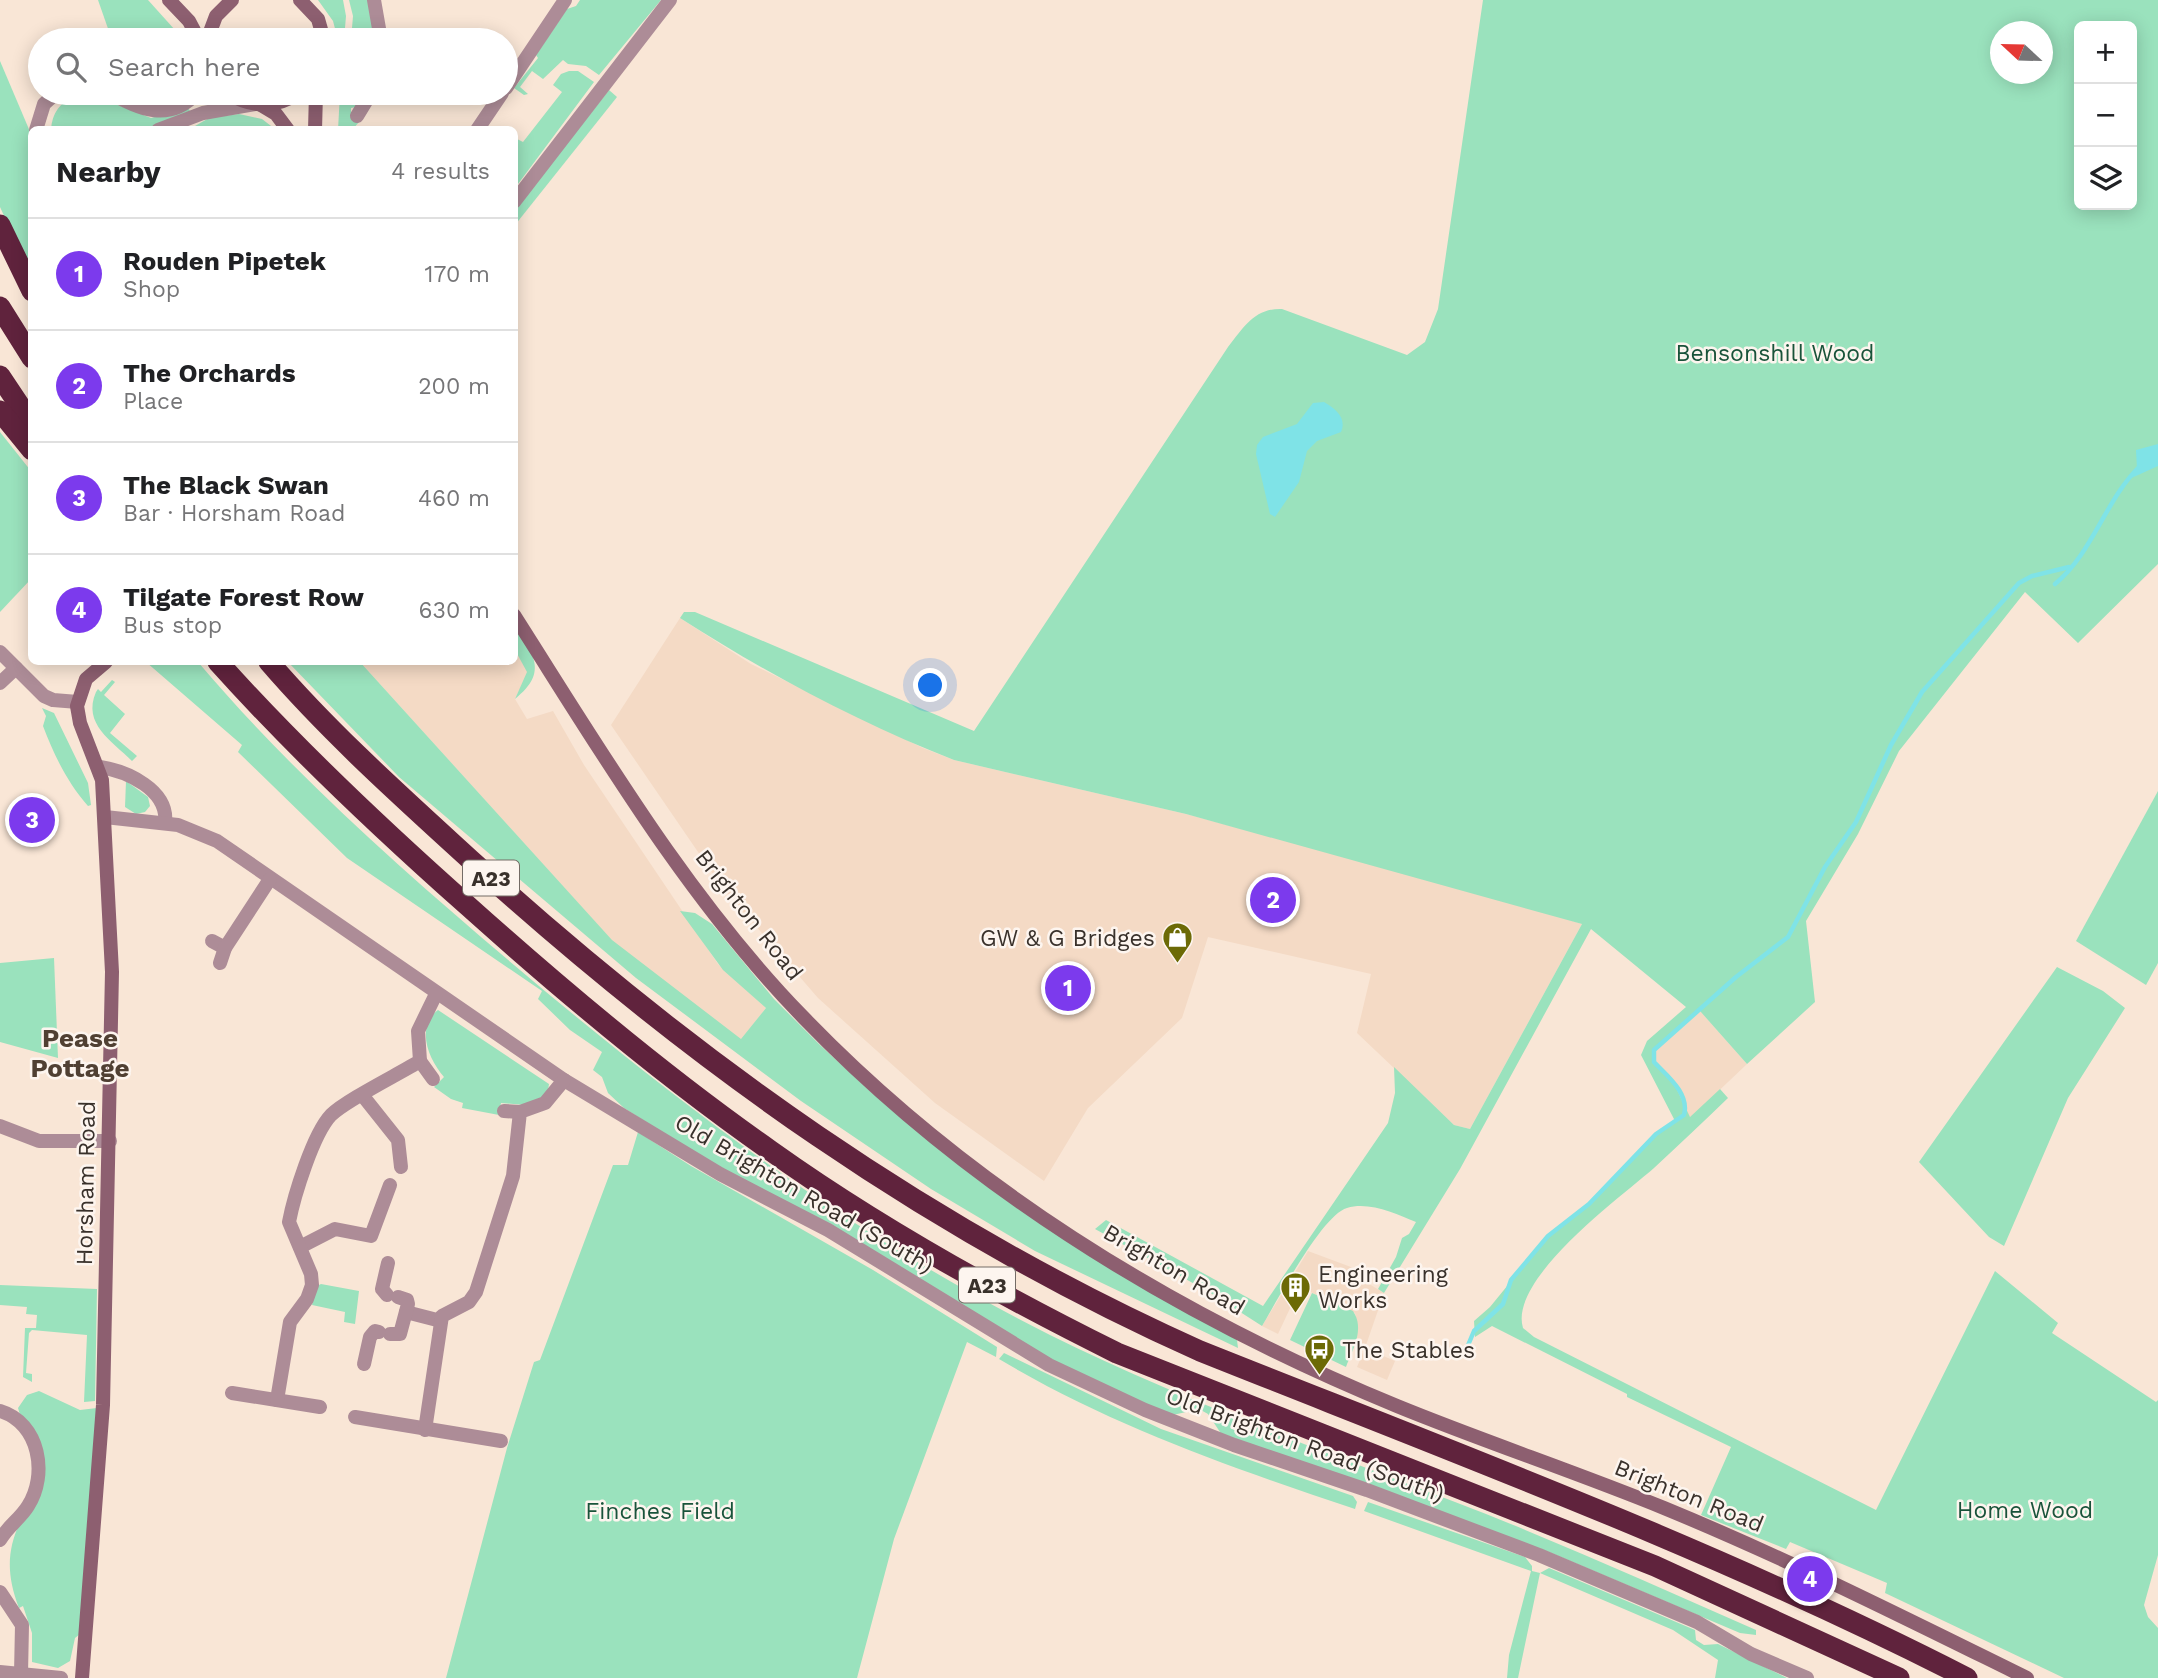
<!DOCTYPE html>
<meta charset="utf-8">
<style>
:root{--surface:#fff;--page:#f2f2f2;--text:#202124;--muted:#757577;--line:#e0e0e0;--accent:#7c3aed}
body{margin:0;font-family:"Work Sans",sans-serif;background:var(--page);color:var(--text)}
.controls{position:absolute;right:21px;top:21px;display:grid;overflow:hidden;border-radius:10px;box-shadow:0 4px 18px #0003}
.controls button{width:63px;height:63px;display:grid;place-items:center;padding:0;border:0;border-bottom:2px solid var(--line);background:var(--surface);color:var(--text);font:35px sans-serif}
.compass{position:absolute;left:1990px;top:21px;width:63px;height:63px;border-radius:50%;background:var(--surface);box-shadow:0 4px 18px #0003;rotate:292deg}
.you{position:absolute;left:931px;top:686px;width:24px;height:24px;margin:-18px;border:5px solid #fff;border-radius:50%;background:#1a73e8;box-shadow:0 0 0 10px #1a73e833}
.badge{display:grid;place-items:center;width:46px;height:46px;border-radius:50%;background:var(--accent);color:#fff;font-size:23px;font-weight:700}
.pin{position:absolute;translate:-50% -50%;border:4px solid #fff;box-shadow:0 2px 7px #0006}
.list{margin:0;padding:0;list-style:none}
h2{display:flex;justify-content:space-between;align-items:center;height:91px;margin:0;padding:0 28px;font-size:30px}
h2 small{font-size:23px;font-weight:400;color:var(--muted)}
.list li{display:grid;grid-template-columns:46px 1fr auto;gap:21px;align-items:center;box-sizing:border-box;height:112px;padding:0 28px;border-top:2px solid var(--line)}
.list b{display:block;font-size:26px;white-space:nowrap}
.list p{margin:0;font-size:23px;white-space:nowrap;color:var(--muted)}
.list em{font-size:23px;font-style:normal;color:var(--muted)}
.icon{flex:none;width:38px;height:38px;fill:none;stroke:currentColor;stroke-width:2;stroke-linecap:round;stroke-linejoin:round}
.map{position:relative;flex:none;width:2158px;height:1678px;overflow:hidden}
.search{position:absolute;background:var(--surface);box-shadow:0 4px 18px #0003;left:28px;top:28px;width:490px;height:77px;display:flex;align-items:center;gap:18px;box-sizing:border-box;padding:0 24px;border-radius:38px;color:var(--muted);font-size:26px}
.panel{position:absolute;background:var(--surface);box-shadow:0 4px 18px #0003;left:28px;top:126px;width:490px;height:539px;border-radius:10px}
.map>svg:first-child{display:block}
.built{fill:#f4dac5}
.green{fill:#9ae2bd;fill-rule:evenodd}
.water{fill:#7fe3e7}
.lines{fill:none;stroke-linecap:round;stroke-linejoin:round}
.stream{stroke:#7fe3e7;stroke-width:4.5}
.street{stroke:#ad8c97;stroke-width:14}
.secondary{stroke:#8d5f70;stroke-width:14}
.highway{stroke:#60233d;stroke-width:21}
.labels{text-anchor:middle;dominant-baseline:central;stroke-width:5;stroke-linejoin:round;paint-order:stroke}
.shield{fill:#fdf5ef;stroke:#746c66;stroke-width:2}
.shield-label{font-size:21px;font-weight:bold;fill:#39312b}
.park-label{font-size:23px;fill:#19533a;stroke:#fdf5ef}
.street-label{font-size:23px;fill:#39312b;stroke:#fdf5ef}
.poi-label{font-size:23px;fill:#39312b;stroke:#fdf5ef;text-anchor:start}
.quarter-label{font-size:26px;font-weight:bold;fill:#504033;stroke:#fdf5ef}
</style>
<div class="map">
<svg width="2158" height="1678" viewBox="0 0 2158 1678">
<rect width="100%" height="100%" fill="#f9e6d6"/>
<!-- built -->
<g class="built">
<polygon points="680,618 751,664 923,748 954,760 1186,814 1503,899 1582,924 1470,1129 1454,1125 1357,1033 1371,974 1208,937 1182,1018 1088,1108 1044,1181 935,1103 818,998 722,887 611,725"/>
<polygon points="515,650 528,672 515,699 527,719 553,711 584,765 718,964 766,1008 741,1040 616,945 360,662 514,662"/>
<polygon points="1700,1011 1747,1064 1690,1118 1671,1077 1654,1062 1653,1054 1659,1044"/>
<polygon points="1308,1251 1359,1270 1356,1276 1384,1293 1365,1348 1395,1361 1387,1380 1357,1367 1365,1348 1355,1344 1358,1328 1355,1313 1300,1287 1278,1334 1262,1326"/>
</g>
<!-- green -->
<g class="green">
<polygon points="98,0 148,0 184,40 112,40"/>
<polygon points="318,0 343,0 346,16 344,40 338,40 333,21"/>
<polygon points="349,0 368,0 377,40 351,40 353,16"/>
<polygon points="580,0 661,0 599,75 586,66 568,64 563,60 543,79 532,71 520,87 528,94 524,95 514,88 538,58 536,55 567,9 576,6"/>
<path d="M 1483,0 L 2158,0 L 2158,564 L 2078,643 L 2025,592 L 1899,751 L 1858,834 L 1806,921 L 1815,1002 L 1747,1064 L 1700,1011 L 1659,1044 L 1654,1050 L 1654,1062 L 1671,1077 L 1690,1117 L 1720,1089 L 1728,1098 C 1704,1121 1679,1145 1654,1168 C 1621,1197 1508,1279 1523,1328 L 1534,1337 L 1876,1510 L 1995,1271 L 2058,1323 L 2052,1333 L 2156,1402 L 2158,1400 L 2158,1555 L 2144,1605 L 2148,1617 L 2158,1628 L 2158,1678 L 2064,1678 L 1885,1593 L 1887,1583 L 1790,1542 L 1786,1549 L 1701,1515 L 1731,1447 L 1627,1397 L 1627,1394 L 1492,1326 L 1475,1337 L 1474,1321 L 1490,1307 L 1548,1236 L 1589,1204 L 1656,1134 L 1675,1121 L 1641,1055 L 1647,1041 L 1686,1007 L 1591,929 L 1460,1169 L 1384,1293 L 1378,1289 L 1396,1257 L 1402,1238 L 1409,1234 L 1416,1222 C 1396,1214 1369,1201 1347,1208 C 1322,1215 1277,1301 1262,1326 L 1209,1292 L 1095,1229 L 1106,1220 L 1263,1306 L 1388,1123 L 1395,1093 L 1394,1067 L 1454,1125 L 1470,1129 L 1582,924 L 1186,814 L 954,760 C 859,723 766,673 680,618 L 684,612 L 695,612 L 974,731 L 1228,347 C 1244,327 1255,308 1282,309 L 1407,355 L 1425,342 L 1438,309 ZM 2079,26 L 2132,26 L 2132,205 L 2079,205 ZM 2000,32 L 2042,32 L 2042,74 L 2000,74 Z"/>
<polygon points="0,61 31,134 31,274 0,207"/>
<polygon points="569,71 578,71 594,82 515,188 515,138 523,142 562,92 553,85 561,74"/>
<polygon points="609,90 617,97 515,225 515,209"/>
<polygon points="340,93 366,93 356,107 351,108 351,119 359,122 353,129 338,130"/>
<path d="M 76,97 L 98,97 L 151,118 L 188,108 L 190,111 L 145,129 L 51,130 C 52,113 60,101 76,97 Z"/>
<polygon points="239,114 262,119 275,129 188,130 209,118"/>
<polygon points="0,432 31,471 31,579 0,612"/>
<path d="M 514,621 C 532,654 550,671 515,699 L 527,672 L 515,650 Z"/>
<path d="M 146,662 L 198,662 C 293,774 402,870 514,965 C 681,1106 854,1237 1050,1335 C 1181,1400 1319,1449 1455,1502 C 1557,1541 1656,1586 1756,1630 L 1756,1635 L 1740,1633 L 1549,1552 L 1222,1435 L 1208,1414 L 1199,1409 L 1173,1415 L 1163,1412 L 1053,1361 L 693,1152 L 624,1108 L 608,1093 L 602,1077 L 593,1070 L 602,1052 L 570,1030 L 538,999 L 542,991 L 347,858 L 238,752 L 242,745 Z"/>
<polygon points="288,662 360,662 612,940 741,1039 766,1008 723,970 680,911 695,913 712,924 774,999 819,1044 872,1093 970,1173 1046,1227 1237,1340 1238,1348 1035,1251 931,1189 801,1101 636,978 399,777"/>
<path d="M 112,680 L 115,682 L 104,695 L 125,714 L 110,733 L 137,756 L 132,761 C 112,741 82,724 96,692 L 98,689 L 101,692 Z"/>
<path d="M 42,708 L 54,713 L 88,783 L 91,805 L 88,806 C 67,782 54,755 43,726 L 46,716 Z"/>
<polygon points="126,781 148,797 150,806 145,812 136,814 125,807"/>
<polygon points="2158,791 2158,963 2146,985 2076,941"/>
<polygon points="54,958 58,1058 0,1042 0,963"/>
<polygon points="2057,967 2103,991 2125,1008 2068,1098 2004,1246 1989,1237 1919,1162"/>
<path d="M 438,1010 L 549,1084 L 547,1097 L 525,1105 L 501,1103 L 499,1115 L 462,1108 L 463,1103 L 451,1099 L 434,1087 L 444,1077 C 429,1060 415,1028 438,1010 Z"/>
<polygon points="638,1132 691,1166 873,1270 997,1347 996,1357 967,1342 894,1539 857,1678 446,1678 507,1448 534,1362 540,1360 613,1165 628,1165"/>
<polygon points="321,1284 359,1291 355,1324 344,1322 345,1312 312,1305 317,1286"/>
<polygon points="0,1285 97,1289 95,1401 84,1402 87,1335 32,1330 29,1333 26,1373 32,1374 32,1382 23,1377 25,1328 36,1328 37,1315 26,1314 27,1307 0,1305"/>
<path d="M 1312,1293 L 1353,1311 C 1365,1329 1353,1349 1346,1367 L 1290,1340 Z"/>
<path d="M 1004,1353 L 1161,1429 L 1353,1496 L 1357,1502 L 1355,1509 C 1233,1468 1111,1426 999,1359 Z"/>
<path d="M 39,1391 L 80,1410 L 97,1408 L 80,1634 L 75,1638 L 70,1661 L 58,1668 L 32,1662 L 32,1633 L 23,1606 L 19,1608 C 0,1559 12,1530 41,1486 L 18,1408 L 27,1395 Z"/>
<polygon points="1368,1502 1525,1557 1532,1566 1532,1571 1540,1573 1549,1568 1695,1630 1696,1640 1704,1645 1718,1644 1787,1678 1715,1678 1718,1660 1673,1630 1540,1573 1518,1678 1507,1678 1509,1655 1531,1571 1364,1511"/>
</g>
<!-- water -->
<g class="water">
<path d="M 1324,402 C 1336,409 1347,418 1341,432 L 1317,441 L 1307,451 L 1299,482 L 1275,517 L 1270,514 L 1256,454 L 1257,445 L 1263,437 L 1297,424 L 1313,403 Z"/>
<polygon points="2158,444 2158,466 2127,480 2137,469 2136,450"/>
</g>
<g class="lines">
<!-- stream -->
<g class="stream">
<path d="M 2055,584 C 2093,553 2105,500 2140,466"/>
<path d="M 1466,1350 L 1474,1331 L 1503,1304 L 1511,1280 L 1548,1236 L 1589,1204 L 1656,1134 L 1684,1115 C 1690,1093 1666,1075 1654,1062 L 1654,1050 L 1736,977 L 1788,937 L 1825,867 L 1856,822 L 1891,745 L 1922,692 L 2019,583 L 2032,576 L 2069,567"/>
</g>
<!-- street -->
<g class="street">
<polyline points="374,0 381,40"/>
<polyline points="506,88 565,0"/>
<path d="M 110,93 C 140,109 169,123 197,93"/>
<polyline points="357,116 371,93"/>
<polyline points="36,130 44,104 56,93"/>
<polyline points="158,130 203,113 255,104"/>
<polyline points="477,130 502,93"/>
<polyline points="514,202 670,0"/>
<polyline points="0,652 44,696 53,700 78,702"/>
<polyline points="0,683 16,668"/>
<path d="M 100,767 C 127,771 169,790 165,823"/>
<polyline points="105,817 178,825 217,841 564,1080 720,1174 828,1230 1049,1365 1145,1410 1234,1445 1367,1490 1539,1555 1697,1622 1751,1654 1807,1678"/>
<polyline points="212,941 225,948"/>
<polyline points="220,963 225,948 270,879"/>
<polyline points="420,1061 433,1079"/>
<polyline points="363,1096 398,1140 401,1167"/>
<polyline points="504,1111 520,1112"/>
<polyline points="0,1126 39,1141 110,1141"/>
<polyline points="300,1247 335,1229 371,1236 390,1185"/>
<polyline points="387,1295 382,1289 388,1263"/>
<polyline points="406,1312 441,1321"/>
<polyline points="390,1334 400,1334 408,1304 407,1300 398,1297"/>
<polyline points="364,1364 370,1337 375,1331 379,1332"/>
<polyline points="232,1393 320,1407"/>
<path d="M 277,1400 L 290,1322 L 307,1299 L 312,1285 L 311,1274 L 289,1222 C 294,1196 313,1134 331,1115 C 346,1100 399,1074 420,1061 L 418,1031 L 436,994"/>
<path d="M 0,1411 C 40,1423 48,1475 28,1506 C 20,1519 7,1527 0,1540"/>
<polyline points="355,1417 501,1441"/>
<polyline points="425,1430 442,1316 469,1302 476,1292 513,1176 520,1112 545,1103 564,1080"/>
<polyline points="0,1592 22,1625 21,1674"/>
<polyline points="0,1672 61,1678"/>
</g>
<!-- secondary -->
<g class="secondary">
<polyline points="169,0 189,21 199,40"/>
<polyline points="300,0 318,19 324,40"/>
<polyline points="207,40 216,16 232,0"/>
<path d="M 227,93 C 252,108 275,109 299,93"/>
<polyline points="261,105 276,114 288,130"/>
<polyline points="315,130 316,93"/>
<path d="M 514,615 C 602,753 688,899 803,1017 C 969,1189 1176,1315 1397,1406 C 1485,1442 1576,1472 1664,1508 C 1788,1559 1907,1619 2027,1678"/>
<polyline points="82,1678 103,1405 112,972 102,780 80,723 77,706 86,679 106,662"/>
</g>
<!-- highway -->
<g class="highway">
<polyline points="0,225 32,291"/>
<polyline points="0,307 32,358"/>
<polyline points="0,376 32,424"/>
<polyline points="0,411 32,450"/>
<path d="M 218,662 C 296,749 380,828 468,906 C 564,992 665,1077 771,1151 C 879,1228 998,1294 1117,1353 L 1655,1566 L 1899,1678"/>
<path d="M 269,662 C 331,734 403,798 474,863 C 693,1061 929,1230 1200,1351 C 1458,1454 1719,1551 1967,1678"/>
</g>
</g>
<!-- icons -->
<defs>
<symbol id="shop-pin" viewBox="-11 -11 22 30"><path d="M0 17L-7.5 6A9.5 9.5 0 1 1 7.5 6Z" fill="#6c6a06" stroke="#fdf5ef"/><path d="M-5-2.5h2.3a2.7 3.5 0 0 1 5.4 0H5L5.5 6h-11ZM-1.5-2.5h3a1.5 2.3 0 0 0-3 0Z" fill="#fff"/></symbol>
<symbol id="building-pin" viewBox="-11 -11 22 30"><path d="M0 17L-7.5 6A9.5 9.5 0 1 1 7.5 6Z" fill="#6c6a06" stroke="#fdf5ef"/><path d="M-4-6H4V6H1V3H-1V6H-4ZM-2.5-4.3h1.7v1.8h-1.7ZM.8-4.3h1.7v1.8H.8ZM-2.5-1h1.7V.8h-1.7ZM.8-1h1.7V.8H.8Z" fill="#fff"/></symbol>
<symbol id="bus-pin" viewBox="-11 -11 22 30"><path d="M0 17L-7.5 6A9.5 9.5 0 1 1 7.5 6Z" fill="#6c6a06" stroke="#fdf5ef"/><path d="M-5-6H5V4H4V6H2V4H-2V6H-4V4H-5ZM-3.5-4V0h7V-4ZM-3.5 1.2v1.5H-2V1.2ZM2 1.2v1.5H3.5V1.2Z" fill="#fff"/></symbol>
</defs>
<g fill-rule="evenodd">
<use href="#shop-pin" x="1160" y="920" width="35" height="47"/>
<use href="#building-pin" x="1278" y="1270" width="35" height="47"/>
<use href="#bus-pin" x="1302" y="1332" width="35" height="47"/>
</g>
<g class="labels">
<!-- shield labels -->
<g class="shield">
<rect x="463" y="860.5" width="56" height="35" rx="5"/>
<rect x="959" y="1267.5" width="56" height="35" rx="5"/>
</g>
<g class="shield-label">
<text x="491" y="878">A23</text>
<text x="987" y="1285">A23</text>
</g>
<!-- park labels -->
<g class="park-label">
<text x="1775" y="353">Bensonshill Wood</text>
<text x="2025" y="1510">Home Wood</text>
<text x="660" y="1511">Finches Field</text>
</g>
<!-- street labels -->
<g class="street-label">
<text transform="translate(749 915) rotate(52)">Brighton Road</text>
<text transform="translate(86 1183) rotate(-89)">Horsham Road</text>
<text transform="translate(804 1194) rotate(30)">Old Brighton Road (South)</text>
<text transform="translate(1174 1270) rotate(30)">Brighton Road</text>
<text transform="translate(1305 1445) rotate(20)">Old Brighton Road (South)</text>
<text transform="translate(1689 1496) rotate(22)">Brighton Road</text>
</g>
<!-- poi labels -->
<g class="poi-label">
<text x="1155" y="938" text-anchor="end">GW &amp; G Bridges</text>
<text x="1318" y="1274">Engineering<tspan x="1318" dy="26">Works</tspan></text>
<text x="1342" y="1350">The Stables</text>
</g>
<!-- quarter labels -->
<g class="quarter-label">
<text x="80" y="1038">Pease<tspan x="80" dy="30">Pottage</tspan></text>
</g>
</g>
</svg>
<div class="controls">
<button>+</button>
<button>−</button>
<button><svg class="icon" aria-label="layers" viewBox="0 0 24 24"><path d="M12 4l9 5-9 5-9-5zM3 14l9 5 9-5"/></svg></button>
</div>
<svg class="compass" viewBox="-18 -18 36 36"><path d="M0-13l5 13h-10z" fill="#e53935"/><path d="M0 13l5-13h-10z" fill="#757577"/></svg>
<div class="you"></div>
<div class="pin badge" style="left:1068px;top:988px">1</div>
<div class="pin badge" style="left:1273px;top:900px">2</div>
<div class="pin badge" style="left:32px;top:820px">3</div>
<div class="pin badge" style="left:1810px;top:1579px">4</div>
<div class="search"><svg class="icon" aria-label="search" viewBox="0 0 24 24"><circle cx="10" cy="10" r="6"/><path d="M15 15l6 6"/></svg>Search here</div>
<section class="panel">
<h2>Nearby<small>4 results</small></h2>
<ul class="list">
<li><span class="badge">1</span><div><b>Rouden Pipetek</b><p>Shop</p></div><em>170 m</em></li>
<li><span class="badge">2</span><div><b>The Orchards</b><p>Place</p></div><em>200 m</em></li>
<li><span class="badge">3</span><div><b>The Black Swan</b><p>Bar · Horsham Road</p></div><em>460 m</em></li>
<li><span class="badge">4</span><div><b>Tilgate Forest Row</b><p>Bus stop</p></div><em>630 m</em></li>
</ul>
</section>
</div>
